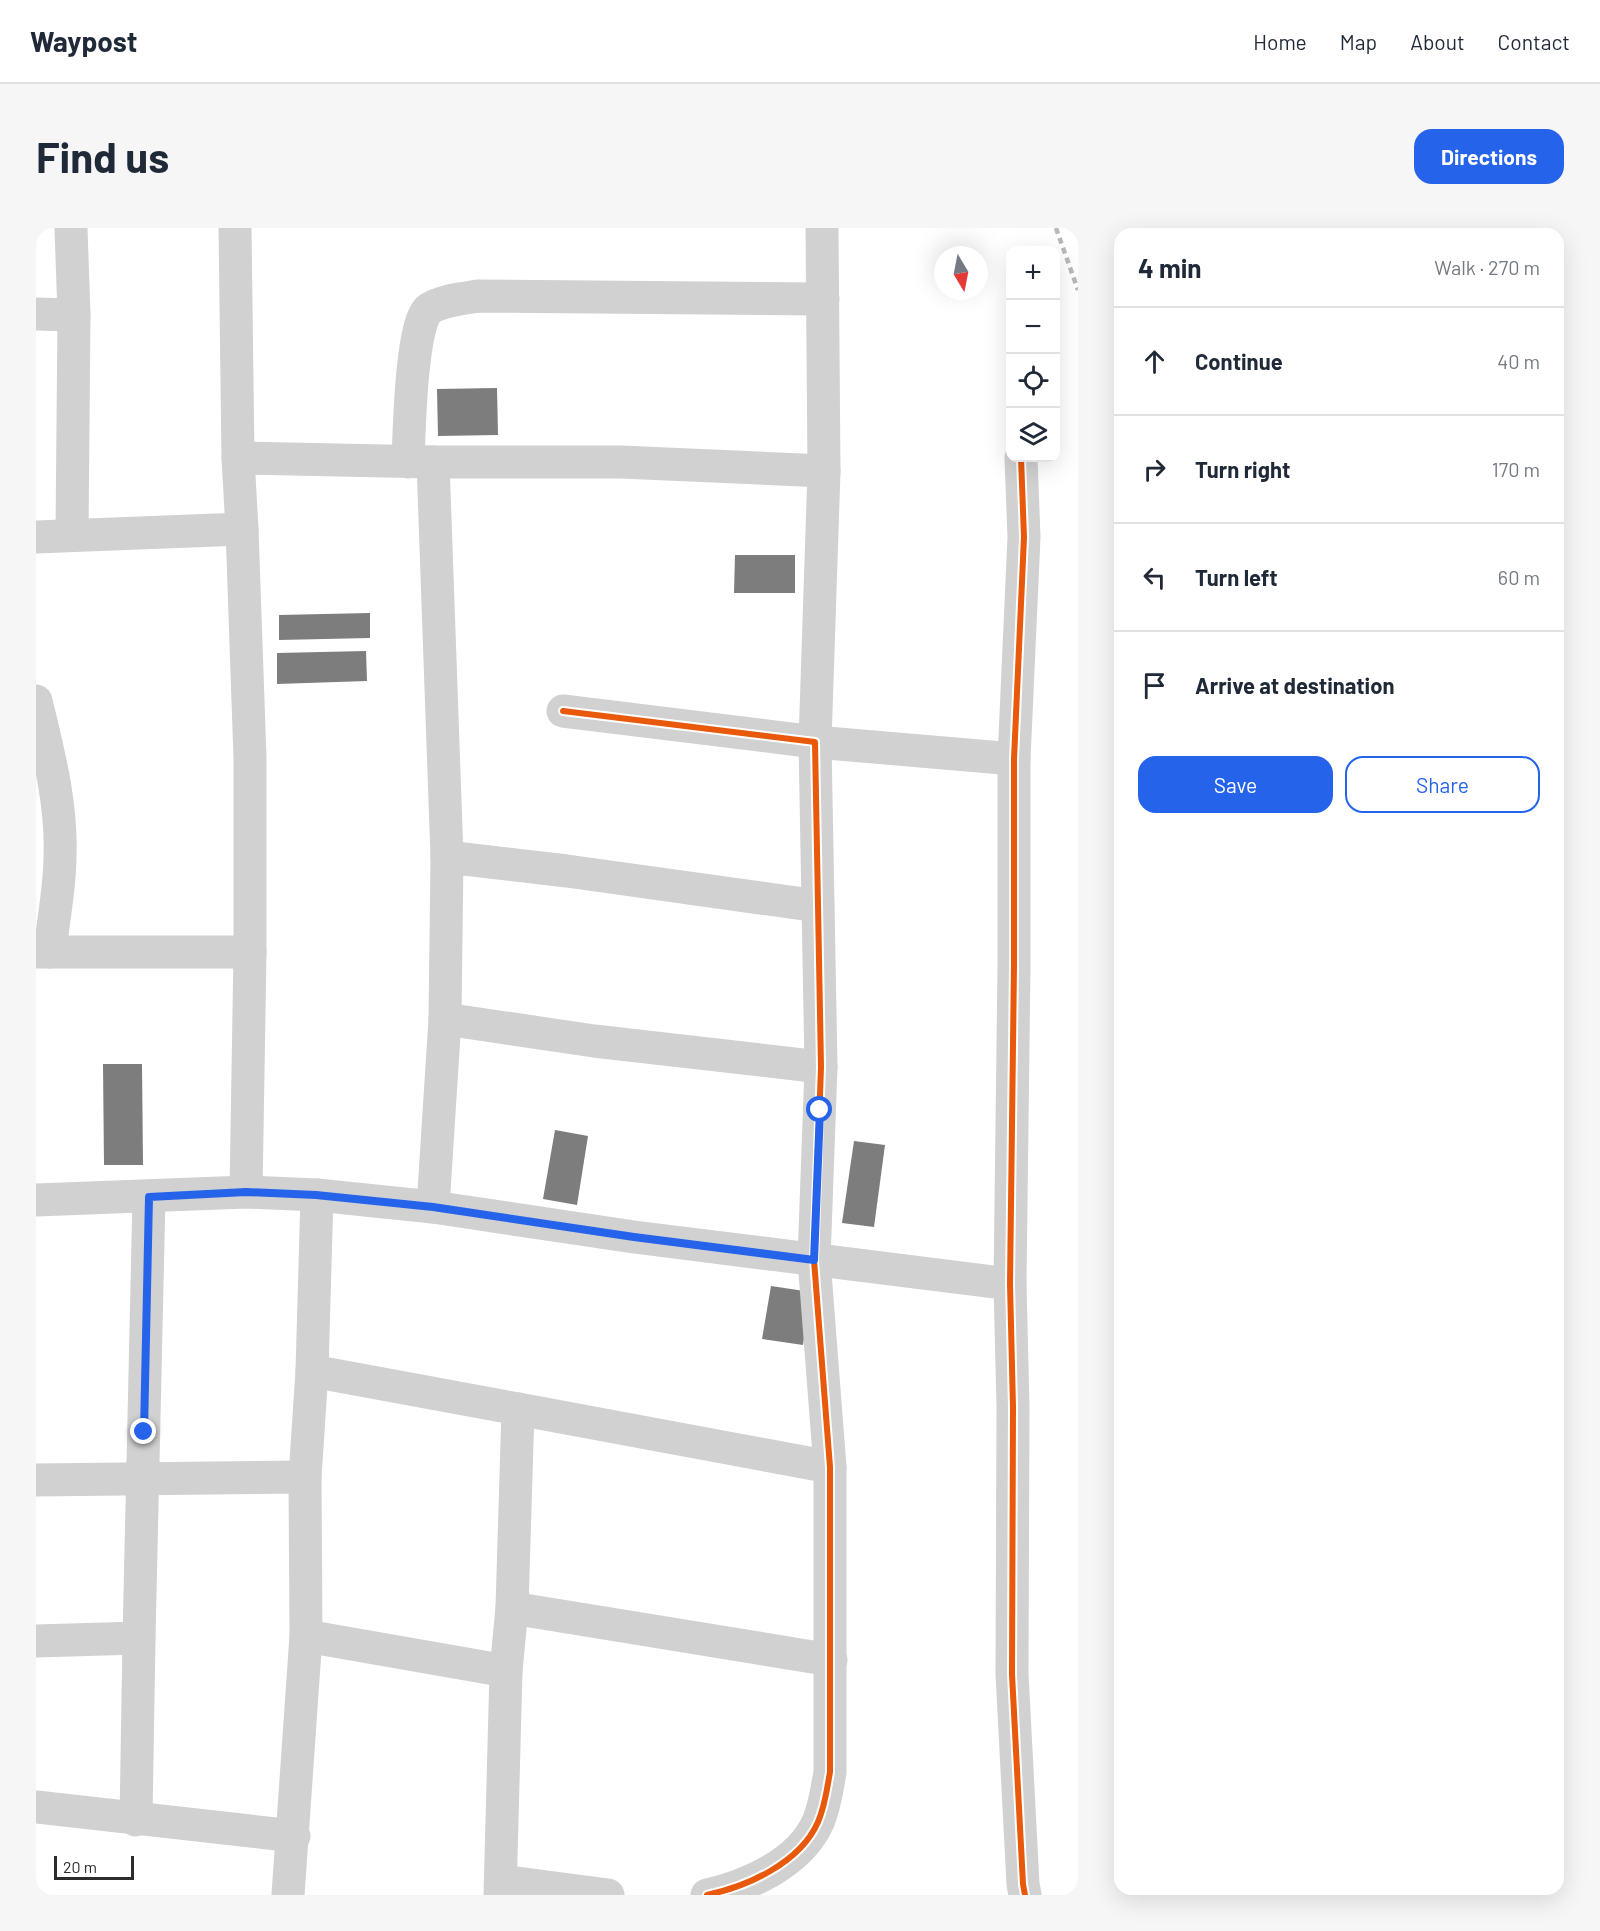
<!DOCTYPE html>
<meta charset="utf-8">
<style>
:root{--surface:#fff;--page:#f6f6f7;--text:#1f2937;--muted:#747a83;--line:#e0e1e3;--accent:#2563eb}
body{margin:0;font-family:Barlow,sans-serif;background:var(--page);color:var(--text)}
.controls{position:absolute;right:18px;top:18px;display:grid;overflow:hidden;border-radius:12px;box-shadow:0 6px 24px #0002}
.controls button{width:54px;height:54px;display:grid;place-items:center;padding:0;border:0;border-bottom:2px solid var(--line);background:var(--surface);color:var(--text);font:30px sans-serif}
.compass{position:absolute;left:898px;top:18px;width:54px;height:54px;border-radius:50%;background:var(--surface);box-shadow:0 6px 24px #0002;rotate:170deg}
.scale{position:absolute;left:18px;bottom:15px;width:80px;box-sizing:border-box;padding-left:6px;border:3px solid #2c2c2c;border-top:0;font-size:16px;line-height:21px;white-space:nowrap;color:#2c2c2c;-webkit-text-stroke:4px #fff;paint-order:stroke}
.stop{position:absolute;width:18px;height:18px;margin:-14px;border:4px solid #2563eb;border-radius:50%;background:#fff}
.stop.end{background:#2563eb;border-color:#fff;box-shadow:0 2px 6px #0008}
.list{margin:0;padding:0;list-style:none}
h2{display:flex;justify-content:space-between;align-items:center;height:78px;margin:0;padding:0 24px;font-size:26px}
h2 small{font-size:20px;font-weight:400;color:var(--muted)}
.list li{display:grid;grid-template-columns:39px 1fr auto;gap:18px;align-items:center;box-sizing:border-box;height:108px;padding:0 24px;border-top:2px solid var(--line)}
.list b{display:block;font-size:22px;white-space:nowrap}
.list em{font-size:20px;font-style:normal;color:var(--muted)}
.actions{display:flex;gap:12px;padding:18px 24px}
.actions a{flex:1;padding:14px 0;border:2px solid var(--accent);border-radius:18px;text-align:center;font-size:21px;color:var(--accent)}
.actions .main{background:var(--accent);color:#fff}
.icon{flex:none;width:33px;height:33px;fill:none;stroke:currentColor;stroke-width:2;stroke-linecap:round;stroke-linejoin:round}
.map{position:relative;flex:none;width:1042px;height:1667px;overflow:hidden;border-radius:18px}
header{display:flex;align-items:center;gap:36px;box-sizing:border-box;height:84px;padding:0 30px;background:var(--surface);border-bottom:2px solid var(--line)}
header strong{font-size:28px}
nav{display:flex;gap:33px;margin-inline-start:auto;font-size:21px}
.intro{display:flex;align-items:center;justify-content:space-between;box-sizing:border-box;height:144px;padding:0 36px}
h1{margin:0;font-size:42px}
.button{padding:15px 27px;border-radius:18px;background:var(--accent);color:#fff;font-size:21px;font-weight:700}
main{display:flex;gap:36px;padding:0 36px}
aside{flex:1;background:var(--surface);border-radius:18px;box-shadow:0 6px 24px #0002}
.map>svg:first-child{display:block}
.building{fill:#7d7d7d}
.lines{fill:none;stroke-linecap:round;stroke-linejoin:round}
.minor{stroke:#d1d1d1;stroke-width:33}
.rail{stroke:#b8b8b8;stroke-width:4.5;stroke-dasharray:6 4.5;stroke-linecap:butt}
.cycleway-casing{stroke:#fff;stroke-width:10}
.cycleway{stroke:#e8590c;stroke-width:6}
.route{stroke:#2563eb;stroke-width:8}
</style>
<header>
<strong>Waypost</strong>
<nav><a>Home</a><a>Map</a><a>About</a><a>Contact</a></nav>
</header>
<div class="intro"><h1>Find us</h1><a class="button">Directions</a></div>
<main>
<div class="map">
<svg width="1042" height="1667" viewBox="0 0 1042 1667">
<rect width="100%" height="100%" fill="#fff"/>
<!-- building -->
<g class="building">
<polygon points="461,160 462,207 402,208 401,161"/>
<polygon points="699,327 759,327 759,365 698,365"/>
<polygon points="334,385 334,410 243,412 243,387"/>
<polygon points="330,423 331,453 241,456 241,425"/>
<polygon points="67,836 106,836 107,937 68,937"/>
<polygon points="519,902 552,908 541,977 507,971"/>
<polygon points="818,913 849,917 838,999 806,995"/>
<polygon points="735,1058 775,1064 767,1117 726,1111"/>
</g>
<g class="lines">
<!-- minor -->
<g class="minor">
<polyline points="35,0 38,87 36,306"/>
<polyline points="786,0 788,243"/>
<polyline points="0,86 38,87"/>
<polyline points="202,230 397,234 585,234 788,243 779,514 978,531"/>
<polyline points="985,230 988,309 978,531 978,737 974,1056 977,1179 976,1446 987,1656 989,1667"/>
<path d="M 372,234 C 373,208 375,94 393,81 C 407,72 426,71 442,68 L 787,71"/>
<polyline points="397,234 411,629"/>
<polyline points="0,309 206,301 202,230 199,0"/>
<path d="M 0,473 C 12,523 26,575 24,628 C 24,660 17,692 14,724"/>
<path d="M 527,483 L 779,514 L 785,839 L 778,1032 L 794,1239 L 794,1544 C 791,1561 789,1578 782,1594 C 764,1635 712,1658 671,1667"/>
<polyline points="0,724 214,724"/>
<polyline points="409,791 558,813 785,839"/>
<polyline points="210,964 281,967 397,979 598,1009 974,1056"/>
<polyline points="0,972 210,964 214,724 214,530 206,301"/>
<polyline points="397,979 409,791 411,629 531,643 782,678"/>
<polyline points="276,1143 482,1181"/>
<polyline points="269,1249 276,1143 281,967"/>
<polyline points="0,1252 269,1249 270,1408 470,1443"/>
<polyline points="476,1380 795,1432"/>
<polyline points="0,1413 103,1410 113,969"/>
<polyline points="0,1579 258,1608"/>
<polyline points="100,1592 103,1410"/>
<polyline points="465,1653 572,1667"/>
<polyline points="252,1667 270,1408"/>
<polyline points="464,1667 470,1443 476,1380 482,1181 794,1239"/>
</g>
<!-- rail -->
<polyline class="rail" points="1020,0 1042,62"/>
<defs>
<g id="cycleway">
<polyline points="985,230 988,309 978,531 978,737 974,1056 977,1179 976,1446 987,1656 989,1667"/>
<path d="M 527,483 L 779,514 L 785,839 L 778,1032 L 794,1239 L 794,1544 C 791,1561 789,1578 782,1594 C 764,1635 712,1658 671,1667"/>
</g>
</defs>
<!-- cycleway casing -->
<use href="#cycleway" class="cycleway-casing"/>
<!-- cycleway -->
<use href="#cycleway" class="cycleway"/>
</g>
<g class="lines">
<!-- route -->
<polyline class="route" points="108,1204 113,969 210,964 280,967 397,979 598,1009 778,1032 784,882"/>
</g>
</svg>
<div class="controls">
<button>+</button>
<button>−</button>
<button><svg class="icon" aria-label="locate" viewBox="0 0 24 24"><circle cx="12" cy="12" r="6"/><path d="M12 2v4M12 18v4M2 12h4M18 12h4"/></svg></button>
<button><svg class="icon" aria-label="layers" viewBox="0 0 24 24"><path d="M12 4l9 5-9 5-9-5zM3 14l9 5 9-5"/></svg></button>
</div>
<svg class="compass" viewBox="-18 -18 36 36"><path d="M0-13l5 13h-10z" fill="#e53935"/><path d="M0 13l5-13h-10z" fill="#747a83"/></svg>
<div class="scale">20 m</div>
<div class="stop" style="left:784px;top:882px"></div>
<div class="stop end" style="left:108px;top:1204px"></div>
</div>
<aside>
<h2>4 min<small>Walk · 270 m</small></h2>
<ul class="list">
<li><svg class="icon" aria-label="ahead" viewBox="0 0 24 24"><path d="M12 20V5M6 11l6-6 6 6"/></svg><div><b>Continue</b></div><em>40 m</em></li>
<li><svg class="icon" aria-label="right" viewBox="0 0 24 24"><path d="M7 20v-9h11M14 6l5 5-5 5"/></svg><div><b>Turn right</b></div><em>170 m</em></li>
<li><svg class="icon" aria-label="left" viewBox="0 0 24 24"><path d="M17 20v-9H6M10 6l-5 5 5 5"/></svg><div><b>Turn left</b></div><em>60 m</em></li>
<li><svg class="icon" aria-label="arrive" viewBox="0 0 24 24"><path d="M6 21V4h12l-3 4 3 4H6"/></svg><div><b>Arrive at destination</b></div></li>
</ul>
<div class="actions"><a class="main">Save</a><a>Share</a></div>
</aside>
</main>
